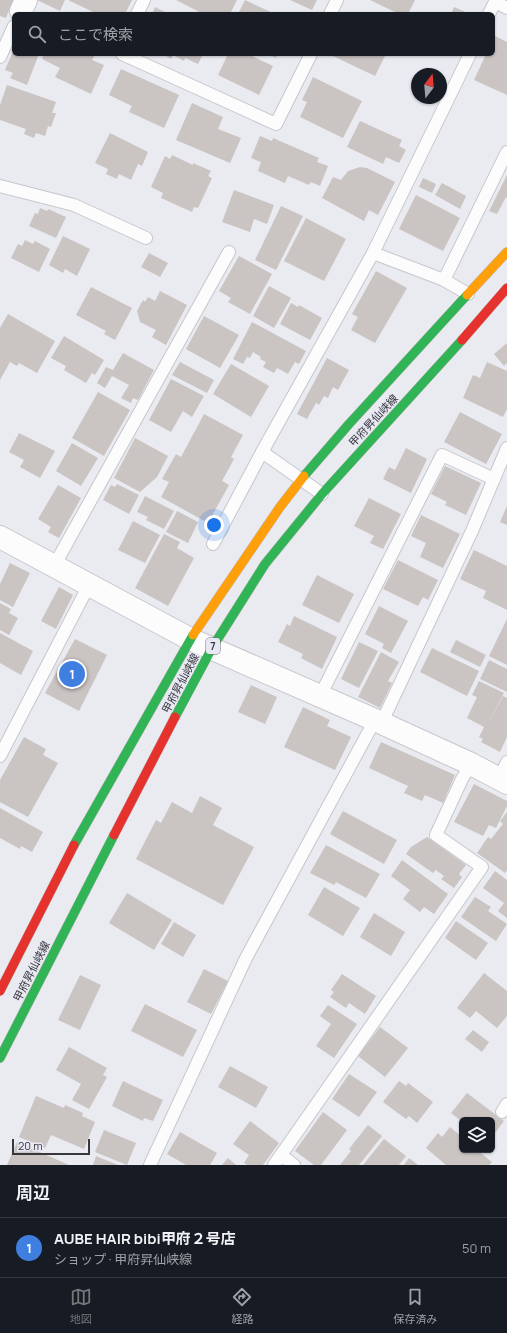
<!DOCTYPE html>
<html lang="ja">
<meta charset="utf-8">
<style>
:root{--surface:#171b24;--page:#20242c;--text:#f1f3f6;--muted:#9ea1a6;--line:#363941;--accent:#76777b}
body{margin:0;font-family:Manrope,"Noto Sans JP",sans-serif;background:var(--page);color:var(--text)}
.controls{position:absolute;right:12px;bottom:12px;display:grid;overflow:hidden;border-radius:6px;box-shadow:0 1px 3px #0004}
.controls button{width:36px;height:36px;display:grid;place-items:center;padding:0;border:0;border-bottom:1px solid var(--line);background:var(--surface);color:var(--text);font:20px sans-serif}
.compass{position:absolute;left:411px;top:68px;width:36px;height:36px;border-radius:50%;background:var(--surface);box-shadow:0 1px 3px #0004;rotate:16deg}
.scale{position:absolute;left:12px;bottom:10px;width:78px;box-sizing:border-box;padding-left:4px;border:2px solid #38383c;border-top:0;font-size:11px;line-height:14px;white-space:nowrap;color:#38383c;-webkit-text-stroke:3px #e7e8f4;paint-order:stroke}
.you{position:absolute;left:214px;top:525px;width:14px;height:14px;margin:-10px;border:3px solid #fff;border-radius:50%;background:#1a73e8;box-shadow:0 0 0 6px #1a73e833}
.badge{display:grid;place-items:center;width:26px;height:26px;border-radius:50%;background:var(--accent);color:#fff;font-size:13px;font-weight:700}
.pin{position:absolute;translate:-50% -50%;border:2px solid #fff;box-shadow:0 1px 4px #0006}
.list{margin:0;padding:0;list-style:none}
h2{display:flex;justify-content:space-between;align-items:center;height:52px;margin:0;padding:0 16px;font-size:17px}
h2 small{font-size:13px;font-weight:400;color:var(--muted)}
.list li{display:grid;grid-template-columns:26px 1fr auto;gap:12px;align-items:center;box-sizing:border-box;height:60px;padding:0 16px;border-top:1px solid var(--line)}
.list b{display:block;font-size:15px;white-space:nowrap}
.list p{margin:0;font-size:13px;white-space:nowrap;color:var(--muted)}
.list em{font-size:13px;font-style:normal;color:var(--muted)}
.icon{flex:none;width:22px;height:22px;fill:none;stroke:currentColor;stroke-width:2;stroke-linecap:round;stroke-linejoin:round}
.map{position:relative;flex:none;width:507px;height:1165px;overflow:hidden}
.search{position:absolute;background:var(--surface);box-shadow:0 1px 3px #0004;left:12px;right:12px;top:12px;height:44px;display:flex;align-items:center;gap:10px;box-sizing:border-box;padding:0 14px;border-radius:6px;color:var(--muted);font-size:15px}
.sheet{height:112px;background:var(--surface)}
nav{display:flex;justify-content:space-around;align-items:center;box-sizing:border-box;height:56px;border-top:1px solid var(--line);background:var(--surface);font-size:11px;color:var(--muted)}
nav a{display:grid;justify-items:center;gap:2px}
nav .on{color:var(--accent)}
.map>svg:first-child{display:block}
.building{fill:#cac4c3}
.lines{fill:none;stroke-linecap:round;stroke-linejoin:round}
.lane-casing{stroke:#c6c7cc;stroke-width:14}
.street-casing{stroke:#c6c7cc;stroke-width:24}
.fast-casing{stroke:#c1b7be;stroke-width:10}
.slow-casing{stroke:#c1b7be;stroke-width:10}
.jam-casing{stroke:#c1b7be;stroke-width:10}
.lane{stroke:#fcfcfd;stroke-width:12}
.street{stroke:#fcfcfd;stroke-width:22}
.fast{stroke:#30b455;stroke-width:9}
.slow{stroke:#ff9f0a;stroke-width:9}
.jam{stroke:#e5322d;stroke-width:9}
.labels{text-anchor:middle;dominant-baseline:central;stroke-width:3;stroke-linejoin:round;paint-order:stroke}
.shield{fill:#e7e8f4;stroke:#6c6d73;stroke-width:1}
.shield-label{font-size:10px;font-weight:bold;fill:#38383c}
.street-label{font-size:11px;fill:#38383c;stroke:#e7e8f4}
</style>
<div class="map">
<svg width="507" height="1165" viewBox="0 0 507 1165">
<rect width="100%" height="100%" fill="#eaebf1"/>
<!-- building -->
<g class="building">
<polygon points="0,0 13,0 6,18 0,16"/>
<polygon points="37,0 65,0 60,11"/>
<polygon points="68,0 132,0 125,14 92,14 93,12"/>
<polygon points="176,0 237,0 230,14 203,14"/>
<polygon points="245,0 275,14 238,14"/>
<polygon points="290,0 317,0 312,10"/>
<polygon points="370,0 415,0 408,14 399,14"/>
<polygon points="155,7 169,14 152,14"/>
<polygon points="454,7 470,14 451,14"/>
<polygon points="495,36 507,42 507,95 474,80 486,54 493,54 493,40"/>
<polygon points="14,49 14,54 39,54 27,85 10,78 13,73 5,70"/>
<polygon points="44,54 89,54 94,56 92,60 104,65 91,94 55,77 60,68 42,59"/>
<polygon points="163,54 203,54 198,64 185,58 184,61 173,55 171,59"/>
<polygon points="228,54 248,54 273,66 259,95 218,75"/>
<polygon points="268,54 277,54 276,58"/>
<polygon points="334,54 386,54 375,76 333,56"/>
<polygon points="121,69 179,95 164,128 129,112 132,106 109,95"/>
<polygon points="313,77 362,101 343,138 300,117 307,102 302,100"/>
<polygon points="7,85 56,102 52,113 56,113 51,127 48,126 45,136 36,133 34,138 24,134 26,129 0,120 0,105"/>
<polygon points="192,103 223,117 218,129 241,138 230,163 176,140"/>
<polygon points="360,121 402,140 399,146 406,150 399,163 386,157 383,164 347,147"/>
<polygon points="110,133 148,152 142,166 138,164 131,180 119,174 117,179 106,174 108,169 95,163"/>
<polygon points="260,136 272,141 273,138 319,158 317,162 328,166 320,186 311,182 309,185 288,176 285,183 258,171 261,162 251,158"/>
<polygon points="172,155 193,165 193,163 211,171 208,176 212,178 198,208 194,207 192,212 161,198 163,193 151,187 165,156 170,159"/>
<polygon points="360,167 367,168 395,182 378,215 369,210 364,221 322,198 333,177 341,180 348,171"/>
<polygon points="507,175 507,198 506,197 497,214 489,211"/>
<polygon points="423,178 436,184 432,193 419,187"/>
<polygon points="442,183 466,196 460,209 435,195"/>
<polygon points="234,190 274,205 267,224 254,219 250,232 222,222"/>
<polygon points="416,195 460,218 443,251 399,229"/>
<polygon points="281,206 303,216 276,270 255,260"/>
<polygon points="40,208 47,211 48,209 66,217 56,238 29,226 35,213 38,214"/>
<polygon points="306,218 346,239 324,281 284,261"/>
<polygon points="63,236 90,249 77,276 65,269 63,273 49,265"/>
<polygon points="25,240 33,244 35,241 50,249 39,272 11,258 18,244 22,246"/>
<polygon points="149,253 168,263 160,277 141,267"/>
<polygon points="239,256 272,274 250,314 228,302 231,298 219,291"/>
<polygon points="376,271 407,288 375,343 351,330 358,317 352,314"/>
<polygon points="269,286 291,298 274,328 253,316"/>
<polygon points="91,287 132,308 115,340 104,334 106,331 76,315"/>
<polygon points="160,291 187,305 166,345 152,337 156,330 140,322 137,311 143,300 145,302 148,297 155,301"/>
<polygon points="291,303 298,307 299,305 322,318 310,340 280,324"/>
<polygon points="8,314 55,341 37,373 19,363 17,366 10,362 0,380 0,328"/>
<polygon points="204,316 239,335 220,368 186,349"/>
<polygon points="252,322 306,351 299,364 295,362 288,374 277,368 274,373 263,367 266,362 260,359 261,357 253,352 250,358 247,357 243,364 233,359"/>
<polygon points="64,336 104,360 95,375 92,373 86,383 64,370 66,366 51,358"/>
<polygon points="507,343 507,363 504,366 494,354"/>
<polygon points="123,353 154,370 138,400 133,398 131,403 121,398 129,385 112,376 105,388 97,383 106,367 113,370"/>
<polygon points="327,358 349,370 338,390 333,387 328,398 324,396 319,405 316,403 307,419 297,414"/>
<polygon points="180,362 214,380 207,393 172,375"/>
<polygon points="487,362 507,371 507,409 503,417 463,398 473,375 480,378"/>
<polygon points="231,364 269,386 251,417 213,394"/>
<polygon points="171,379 204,396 192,417 183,411 171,432 149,420"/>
<polygon points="98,392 130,410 104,456 72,438"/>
<polygon points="460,412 502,434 486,464 444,442"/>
<polygon points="204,414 243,435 231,457 234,459 222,481 229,485 208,523 161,497 169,482 162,479 176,454 181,457"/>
<polygon points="19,433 55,451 40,478 20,467 24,460 9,452"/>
<polygon points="135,438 168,456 157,477 140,492 114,478"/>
<polygon points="72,443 98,458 81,486 56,471"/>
<polygon points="406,448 427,459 411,493 383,479 389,467 395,470"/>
<polygon points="445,466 481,483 466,515 445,505 447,502 431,494"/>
<polygon points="117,484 139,495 129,514 103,500 111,485 115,487"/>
<polygon points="58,485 81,498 59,538 48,532 51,527 38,519"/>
<polygon points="145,496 174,511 164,529 146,520 148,517 137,512"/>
<polygon points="369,498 401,514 383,549 370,543 374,536 354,526"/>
<polygon points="507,506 507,525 500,522"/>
<polygon points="177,511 198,522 188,543 166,532"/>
<polygon points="421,515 460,534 443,568 420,557 426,543 411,536"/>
<polygon points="133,521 160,535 145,563 118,550"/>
<polygon points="164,534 180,542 177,548 194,558 168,606 135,588"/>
<polygon points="474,550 507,566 507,610 483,598 486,591 460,579"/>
<polygon points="398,560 438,580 428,600 423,597 418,606 383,589"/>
<polygon points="10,563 30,573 13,607 0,600 0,584"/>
<polygon points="317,575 354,594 339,623 302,605"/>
<polygon points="59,587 73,595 56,629 41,621"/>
<polygon points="0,603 11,609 9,613 18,618 9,635 0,630"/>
<polygon points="379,606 408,621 391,653 382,648 384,644 365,634"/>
<polygon points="294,616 337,637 322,669 301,658 303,654 278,642 287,624 290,626"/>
<polygon points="507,619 507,665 489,656"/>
<polygon points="0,633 33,651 21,675 0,663"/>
<polygon points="75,639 107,655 79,711 45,693"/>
<polygon points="456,640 486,655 480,667 450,652"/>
<polygon points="359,642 378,651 359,688 341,679"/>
<polygon points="432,648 479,671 467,696 420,672"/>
<polygon points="381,652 399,662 388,681 392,683 380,708 358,697"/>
<polygon points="489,660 507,669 507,692 480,679"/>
<polygon points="479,681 504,693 486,728 503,696 507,698 507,737 500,752 481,742 483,739 479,737 484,727 467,718 477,697 472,695"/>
<polygon points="251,685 277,697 265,724 238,712"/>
<polygon points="303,707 330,720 327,726 351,737 335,770 284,747"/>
<polygon points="24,737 46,749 43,755 58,763 28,817 0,802 0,780"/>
<polygon points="381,742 455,775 443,803 425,795 422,801 404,793 408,786 369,768"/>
<polygon points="474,784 507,801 507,806 496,828 489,825 483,836 454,822"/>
<polygon points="200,796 222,808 213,825 254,847 223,905 136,859 156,820 161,823 172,802 192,813"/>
<polygon points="0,808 43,832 32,852 21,846 20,849 0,838"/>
<polygon points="343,811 397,840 384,864 330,834"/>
<polygon points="507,812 507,870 505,873 477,853 488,837 491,839 503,824 500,821"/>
<polygon points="427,837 466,865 459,874 462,877 454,888 441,879 444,876 436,870 433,873 406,854 411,847"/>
<polygon points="326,845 380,874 366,898 336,882 334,885 310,873"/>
<polygon points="402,860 448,894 434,914 424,907 420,912 403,899 410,890 391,876"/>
<polygon points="495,871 507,880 507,918 498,911 504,903 483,888"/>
<polygon points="324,887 360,908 343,936 308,915"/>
<polygon points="127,893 172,920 154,950 109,923"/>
<polygon points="475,897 491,907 488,911 507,924 496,941 461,917"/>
<polygon points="374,913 405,932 391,956 360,937"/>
<polygon points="456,921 488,943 476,960 445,938"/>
<polygon points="174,922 196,935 183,957 161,944"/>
<polygon points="204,969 228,981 211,1014 187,1002"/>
<polygon points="484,973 507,991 507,1016 497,1028 476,1011 470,1018 457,1008"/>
<polygon points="342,974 376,996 365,1014 349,1003 346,1008 330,997 334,992 331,990"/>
<polygon points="80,975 101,985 80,1030 58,1020"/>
<polygon points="145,1004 197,1030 183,1057 131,1031"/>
<polygon points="328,1005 357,1024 334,1058 316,1046 331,1024 320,1016"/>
<polygon points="380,1027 408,1048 385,1077 358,1056"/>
<polygon points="473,1030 489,1042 482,1052 465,1039"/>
<polygon points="69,1047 107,1068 103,1075 107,1077 89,1109 72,1100 81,1084 56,1070"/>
<polygon points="230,1066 268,1087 256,1108 218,1087"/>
<polygon points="349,1074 377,1092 359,1117 332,1099"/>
<polygon points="123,1081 163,1100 153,1121 144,1118 143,1121 112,1106"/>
<polygon points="399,1081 406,1086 408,1083 433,1102 417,1123 409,1116 406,1119 383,1102"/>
<polygon points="467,1093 504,1121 492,1137 492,1120 462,1120 462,1125 460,1123 461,1121 451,1113"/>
<polygon points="36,1096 64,1108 65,1105 83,1113 82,1116 95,1122 84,1149 51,1135 45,1148 19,1137"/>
<polygon points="323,1112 347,1130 321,1165 314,1165 295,1151"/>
<polygon points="250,1121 279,1143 263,1165 247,1165 244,1163 249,1155 233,1144"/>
<polygon points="368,1125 382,1136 359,1165 340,1165 351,1151 349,1149"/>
<polygon points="450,1127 462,1137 462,1150 477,1150 492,1162 489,1165 446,1165 426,1148 438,1133 442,1137"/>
<polygon points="104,1130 136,1143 127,1165 95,1152"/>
<polygon points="180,1132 217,1153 210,1165 186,1165 167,1154"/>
<polygon points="384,1139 406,1156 399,1165 363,1165"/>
<polygon points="17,1142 69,1165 7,1165"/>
<polygon points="96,1156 118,1165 93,1165"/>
<polygon points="228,1158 236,1165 222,1165"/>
<polygon points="409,1158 418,1165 404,1165"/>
</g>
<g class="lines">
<defs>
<g id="lane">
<polyline points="495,2 507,8"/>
<polyline points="137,14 144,0"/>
<polyline points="330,14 337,0"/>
<polyline points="489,14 496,0"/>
<polyline points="122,54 276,124 311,54"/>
<polyline points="0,57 14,26"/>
<polyline points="0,186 74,205 146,238"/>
<polyline points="373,253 444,280"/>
<polyline points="468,294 444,280 507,152"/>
<polyline points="322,494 262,452 373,253 470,54"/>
<polyline points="213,544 262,452"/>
<polyline points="54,566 229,252"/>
<polyline points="320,696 442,455 494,479"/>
<polyline points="381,724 472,531 507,448"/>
<polyline points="0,756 89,585"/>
<polyline points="499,779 507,762"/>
<polyline points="502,1112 507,1104"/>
<polyline points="281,1155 294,1165"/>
<polyline points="150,1165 246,958 375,720"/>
<polyline points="274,1165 482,867 436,835 462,779 471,764"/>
</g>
<g id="street">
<polyline points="21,11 26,0"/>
<polyline points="0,537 190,639 375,720 471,764 507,783"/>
</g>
<g id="fast">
<polyline points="304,476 349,424 467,295"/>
<polyline points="175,717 212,648 265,564 322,494 462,340"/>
<polyline points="74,845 193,635"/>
<polyline points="0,1058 114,835"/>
</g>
<g id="slow">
<polyline points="467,295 507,252"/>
<polyline points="193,635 280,507 304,476"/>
</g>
<g id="jam">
<polyline points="462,340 507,288"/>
<polyline points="114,835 175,717"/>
<polyline points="0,991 74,845"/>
</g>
</defs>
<!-- lane casing -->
<use href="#lane" class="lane-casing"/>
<!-- street casing -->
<use href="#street" class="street-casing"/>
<!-- fast casing -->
<use href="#fast" class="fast-casing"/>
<!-- slow casing -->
<use href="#slow" class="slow-casing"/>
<!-- jam casing -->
<use href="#jam" class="jam-casing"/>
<!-- lane -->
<use href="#lane" class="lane"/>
<!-- street -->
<use href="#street" class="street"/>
<!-- fast -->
<use href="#fast" class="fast"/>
<!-- slow -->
<use href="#slow" class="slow"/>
<!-- jam -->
<use href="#jam" class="jam"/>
</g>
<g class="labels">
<!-- shield labels -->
<rect class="shield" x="206" y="638" width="14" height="16" rx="3"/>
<g class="shield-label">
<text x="213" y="646">7</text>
</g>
<!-- street labels -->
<g class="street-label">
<text transform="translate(373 420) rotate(-47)">甲府昇仙峡線</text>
<text transform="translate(180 683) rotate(-62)">甲府昇仙峡線</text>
<text transform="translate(31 971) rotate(-63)">甲府昇仙峡線</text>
</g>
</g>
</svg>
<div class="controls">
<button><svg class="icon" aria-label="layers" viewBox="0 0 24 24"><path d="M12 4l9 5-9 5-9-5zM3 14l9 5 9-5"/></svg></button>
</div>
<svg class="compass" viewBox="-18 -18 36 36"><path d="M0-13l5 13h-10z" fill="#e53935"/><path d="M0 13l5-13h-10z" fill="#9ea1a6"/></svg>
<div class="scale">20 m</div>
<div class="you"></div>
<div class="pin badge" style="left:72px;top:674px;background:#3f7fe0">1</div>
<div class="search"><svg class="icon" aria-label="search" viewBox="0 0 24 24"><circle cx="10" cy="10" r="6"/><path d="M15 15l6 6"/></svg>ここで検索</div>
</div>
<section class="sheet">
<h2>周辺<small></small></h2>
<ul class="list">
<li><span class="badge" style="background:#3f7fe0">1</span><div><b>AUBE HAIR bibi甲府２号店</b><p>ショップ · 甲府昇仙峡線</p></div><em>50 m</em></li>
</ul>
</section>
<nav>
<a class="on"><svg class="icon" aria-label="map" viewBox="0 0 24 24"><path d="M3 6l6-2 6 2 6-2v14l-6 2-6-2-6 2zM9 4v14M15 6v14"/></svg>地図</a>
<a><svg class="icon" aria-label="directions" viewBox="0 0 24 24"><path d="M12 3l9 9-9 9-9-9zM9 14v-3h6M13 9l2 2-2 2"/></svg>経路</a>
<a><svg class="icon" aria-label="saved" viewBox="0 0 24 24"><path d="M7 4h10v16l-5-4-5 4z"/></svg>保存済み</a>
</nav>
